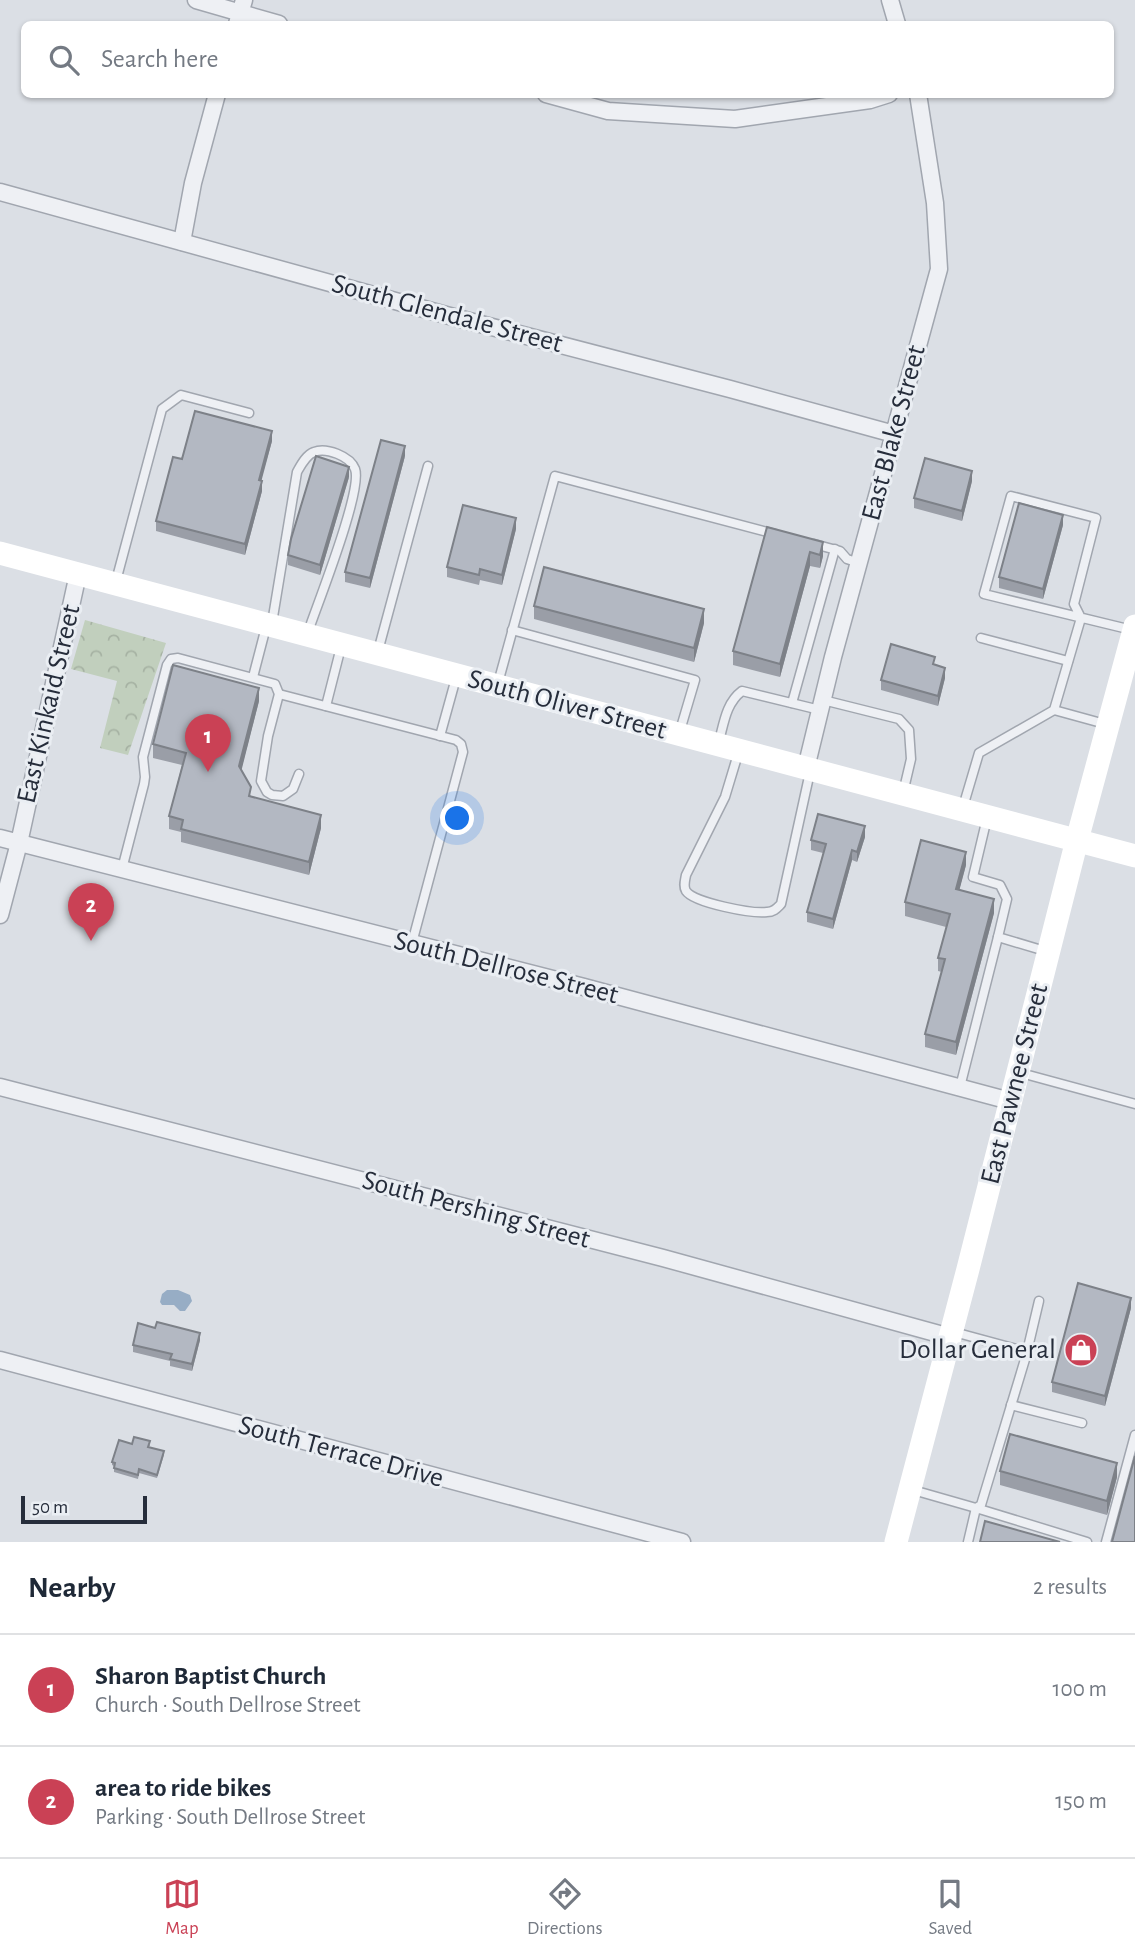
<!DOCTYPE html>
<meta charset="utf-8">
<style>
:root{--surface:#fff;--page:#f2f2f3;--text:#1f2937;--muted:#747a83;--line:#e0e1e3;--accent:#ca4155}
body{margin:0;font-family:"Alegreya Sans",sans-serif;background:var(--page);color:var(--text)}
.scale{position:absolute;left:21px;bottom:18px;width:126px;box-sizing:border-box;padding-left:7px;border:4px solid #262d3b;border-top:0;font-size:19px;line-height:24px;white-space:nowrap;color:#262d3b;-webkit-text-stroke:5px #eaeef3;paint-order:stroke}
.you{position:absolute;left:458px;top:819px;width:24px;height:24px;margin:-18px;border:5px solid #fff;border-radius:50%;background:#1a73e8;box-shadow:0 0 0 10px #1a73e833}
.badge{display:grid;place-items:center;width:46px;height:46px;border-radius:50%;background:var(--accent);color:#fff;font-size:23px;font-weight:700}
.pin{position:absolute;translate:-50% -58px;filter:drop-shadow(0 2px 4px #0008)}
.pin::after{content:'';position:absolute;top:37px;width:24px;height:21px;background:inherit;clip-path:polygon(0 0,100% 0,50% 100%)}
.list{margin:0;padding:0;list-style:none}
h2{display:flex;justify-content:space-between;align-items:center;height:91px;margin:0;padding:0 28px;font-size:30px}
h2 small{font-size:23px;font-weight:400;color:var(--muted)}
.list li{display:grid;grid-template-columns:46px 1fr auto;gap:21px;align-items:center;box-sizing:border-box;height:112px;padding:0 28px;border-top:2px solid var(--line)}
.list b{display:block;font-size:26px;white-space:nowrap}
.list p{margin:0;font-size:23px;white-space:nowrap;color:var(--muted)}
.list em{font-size:23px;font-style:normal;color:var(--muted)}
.icon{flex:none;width:38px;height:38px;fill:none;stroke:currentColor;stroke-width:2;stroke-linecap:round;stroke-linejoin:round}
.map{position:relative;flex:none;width:1135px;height:1542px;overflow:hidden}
.search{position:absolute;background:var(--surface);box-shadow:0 2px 5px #0004;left:21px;right:21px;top:21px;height:77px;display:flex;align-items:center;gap:18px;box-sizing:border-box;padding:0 24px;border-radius:10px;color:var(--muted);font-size:26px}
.sheet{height:315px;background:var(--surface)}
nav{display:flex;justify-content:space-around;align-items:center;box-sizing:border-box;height:98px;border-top:2px solid var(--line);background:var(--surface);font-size:19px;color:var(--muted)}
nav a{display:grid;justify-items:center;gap:4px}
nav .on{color:var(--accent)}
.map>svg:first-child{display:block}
.forest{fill:url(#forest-crowns)}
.water{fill:#97adc5}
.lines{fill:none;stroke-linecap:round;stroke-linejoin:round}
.service-casing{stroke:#a1a6af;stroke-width:11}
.minor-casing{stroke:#a1a6af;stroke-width:19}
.service{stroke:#eef0f4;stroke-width:8}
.minor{stroke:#eef0f4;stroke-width:16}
.secondary{stroke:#fff;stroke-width:23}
.wall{fill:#9a9ea7}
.shaded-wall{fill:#7d8188}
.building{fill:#b3b8c2;stroke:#7d8188;stroke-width:2}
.labels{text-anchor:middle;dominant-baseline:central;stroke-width:6;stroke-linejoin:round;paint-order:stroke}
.street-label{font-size:28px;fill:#262d3b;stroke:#eaeef3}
.poi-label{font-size:28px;fill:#262d3b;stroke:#eaeef3;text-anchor:end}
</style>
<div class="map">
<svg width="1135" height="1542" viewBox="0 0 1135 1542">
<defs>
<pattern id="forest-crowns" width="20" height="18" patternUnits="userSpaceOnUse" patternTransform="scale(1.75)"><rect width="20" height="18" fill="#c1cfbd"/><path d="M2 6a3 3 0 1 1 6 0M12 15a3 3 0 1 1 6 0" fill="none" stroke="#a6b2a3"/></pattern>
</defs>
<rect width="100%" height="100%" fill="#dbdfe5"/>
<!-- forest -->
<polygon class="forest" points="85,620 166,643 128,755 100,748 117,681 71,669"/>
<!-- water -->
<polygon class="water" points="167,1290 178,1290 190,1295 192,1301 185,1311 180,1311 174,1305 162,1305 160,1302 162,1294"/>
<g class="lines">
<defs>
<g id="service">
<polyline points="814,544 840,551 847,559 859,563"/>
<polyline points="116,581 162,409 181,395 249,413"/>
<path d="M 272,623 L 297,472 C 301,465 306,455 314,452 C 326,447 350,456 355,469 C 363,490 317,605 308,632"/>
<polyline points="512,630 695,680 679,734"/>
<polyline points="981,638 1068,661"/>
<polyline points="378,651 428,466"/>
<polyline points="253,677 266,627"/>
<polyline points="498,683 555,476 775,534"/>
<polyline points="279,694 456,740 461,744 463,752 412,943"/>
<polyline points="823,700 899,719 909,730 911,759 903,793"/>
<polyline points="792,703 835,549"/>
<polyline points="326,706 341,647"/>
<polyline points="1054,710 1105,724"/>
<polyline points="440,736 456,678"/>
<path d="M 719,741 C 724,723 726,703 742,691 L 820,710"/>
<path d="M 738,754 L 725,797 L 686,875 C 685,881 683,886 686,891 C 694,903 753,914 767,912 C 774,912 777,908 781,904 L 810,772"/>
<polyline points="963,807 979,753 1054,710 1081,618 1074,604 1096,518 1011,496 984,594 1132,630"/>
<polyline points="987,818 973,877 1000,885 1007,899 998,937 1045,951"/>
<polyline points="122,869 144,784 145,777 143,757 167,665 171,659 178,658 275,684 279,694 268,736 261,781 267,792 272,795 283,796 293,789 299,774"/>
<polyline points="1021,1073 1135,1104"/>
<polyline points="960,1087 998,937"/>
<polyline points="1026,1356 1039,1301"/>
<polyline points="1011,1405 1082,1423"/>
<polyline points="913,1490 976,1508 981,1505 1026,1356 1024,1351 954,1332"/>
<polyline points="968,1542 976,1508 1087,1542"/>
<polyline points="1106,1542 1135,1435"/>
</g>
<g id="minor">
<polyline points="196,0 279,24"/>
<polyline points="890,0 897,24"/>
<polyline points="237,24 244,0"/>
<polyline points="546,94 608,111 735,119 870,100 889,94"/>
<polyline points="0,192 446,315 730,389 894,434"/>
<polyline points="182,242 193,183 217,94"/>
<polyline points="806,768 833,657 939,269 935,203 918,94"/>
<polyline points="0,838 584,987 1010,1101"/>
<polyline points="0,915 19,843 78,574"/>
<polyline points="0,1087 663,1258 950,1337"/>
<polyline points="0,1360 682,1542"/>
</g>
</defs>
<!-- service casing -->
<use href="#service" class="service-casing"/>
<!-- minor casing -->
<use href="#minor" class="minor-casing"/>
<!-- service -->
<use href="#service" class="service"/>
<!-- minor -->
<use href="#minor" class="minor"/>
<!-- secondary -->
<g class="secondary">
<polyline points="0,553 1135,856"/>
<polyline points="896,1542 968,1269 1077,840 1135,626"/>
</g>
</g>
<!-- wall -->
<g class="wall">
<polygon points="272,441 261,480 262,491 245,555 156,531 156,521 182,459"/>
<polygon points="405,456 370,588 345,582 345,572"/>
<polygon points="349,477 320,575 288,565 288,555"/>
<polygon points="972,481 962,521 914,508 914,498"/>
<polygon points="1063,525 1043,599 999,588 999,577"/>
<polygon points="767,527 823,556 820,568 810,566 780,677 733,665 733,651"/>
<polygon points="516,529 502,585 480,580 479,585 447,577 447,567"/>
<polygon points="534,606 704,623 694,662 534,619"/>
<polygon points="935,665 945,678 938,706 881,690 881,680"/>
<polygon points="259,701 241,770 251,797 321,828 309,875 181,842 181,832 169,829 169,816 182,765 153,758 153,744"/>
<polygon points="865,837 857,862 852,860 833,929 807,922 807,912 823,853 811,850 811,840"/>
<polygon points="966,865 959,890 994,913 956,1055 925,1047 925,1034 942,972 938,971 938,958 946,927 905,916 905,902"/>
<polygon points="1131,1308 1105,1406 1052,1392 1052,1382"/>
<polygon points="200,1340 192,1371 170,1366 170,1361 133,1352 133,1345"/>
<polygon points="132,1444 150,1445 149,1447 164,1455 157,1478 139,1473 138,1479 114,1472 114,1466 112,1465 112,1462"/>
<polygon points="1000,1471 1117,1477 1107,1515 1000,1485"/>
</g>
<!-- shaded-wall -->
<g class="shaded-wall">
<polygon points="272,431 272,441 259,490 259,480"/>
<polygon points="405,446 405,456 370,588 370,578"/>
<polygon points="349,467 349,477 320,575 320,565"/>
<polygon points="972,471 972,481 962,521 962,511"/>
<polygon points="262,481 262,491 245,555 245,544"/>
<polygon points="1063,515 1063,525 1043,599 1043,589"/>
<polygon points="516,518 516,529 502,585 502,575"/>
<polygon points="823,542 823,556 820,568 820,555"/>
<polygon points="810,552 810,566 780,677 780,664"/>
<polygon points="704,609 704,623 694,662 694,648"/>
<polygon points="945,668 945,678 938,706 938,696"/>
<polygon points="259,688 259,701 239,780 239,766"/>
<polygon points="321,815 321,828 309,875 309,862"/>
<polygon points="865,826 865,837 857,862 857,852"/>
<polygon points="852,850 852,860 833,929 833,919"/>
<polygon points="966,852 966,865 956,903 956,889"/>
<polygon points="994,899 994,913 956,1055 956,1042"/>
<polygon points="1131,1298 1131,1308 1105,1406 1105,1396"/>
<polygon points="200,1333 200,1340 192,1371 192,1364"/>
<polygon points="1117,1463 1117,1477 1107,1515 1107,1501"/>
</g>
<!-- building -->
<g class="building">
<polygon points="195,411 272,431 259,480 262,481 245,544 156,521 173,457 182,459"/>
<polygon points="381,440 405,446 370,578 345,572"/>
<polygon points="316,456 349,467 320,565 288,555 291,539"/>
<polygon points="925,458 972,471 962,511 914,498"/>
<polygon points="1019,503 1063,515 1043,589 999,577"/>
<polygon points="463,505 516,518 502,575 480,569 479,575 447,567"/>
<polygon points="767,527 823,542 820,555 810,552 780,664 733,651"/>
<polygon points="544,567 704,609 694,648 534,606"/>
<polygon points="891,644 935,657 933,664 945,668 938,696 881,680"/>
<polygon points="173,665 259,688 239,766 251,787 249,796 321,815 309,862 181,829 183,820 169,816 186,753 153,744"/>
<polygon points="818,814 865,826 857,852 852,850 833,919 807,912 826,844 811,840"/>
<polygon points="921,840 966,852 956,889 994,899 956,1042 925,1034 945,959 938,958 950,914 905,902"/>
<polygon points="1078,1283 1131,1298 1105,1396 1052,1382"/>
<polygon points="157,1322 200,1333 192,1364 170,1359 172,1354 133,1345 138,1323 155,1328"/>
<polygon points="1010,1434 1117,1463 1107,1501 1000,1471"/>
<polygon points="134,1437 150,1441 148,1447 164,1451 157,1475 139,1469 138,1475 114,1468 115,1463 112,1462 119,1440 132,1444"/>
<polygon points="1135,1456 1135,1542 1112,1542"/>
<polygon points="985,1521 1060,1542 980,1542"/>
</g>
<!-- icons -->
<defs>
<symbol id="shop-disc" viewBox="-11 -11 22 22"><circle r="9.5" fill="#ca4155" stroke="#eaeef3"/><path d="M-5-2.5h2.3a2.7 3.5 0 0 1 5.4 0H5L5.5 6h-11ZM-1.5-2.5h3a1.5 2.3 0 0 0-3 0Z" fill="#fff"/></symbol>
</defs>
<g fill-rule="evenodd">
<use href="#shop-disc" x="1062" y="1331" width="38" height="38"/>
</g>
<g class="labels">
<!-- street labels -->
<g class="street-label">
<text transform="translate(447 314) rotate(15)">South Glendale Street</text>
<text transform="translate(894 433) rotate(-75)">East Blake Street</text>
<text transform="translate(49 704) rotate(-77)">East Kinkaid Street</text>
<text transform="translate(567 705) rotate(15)">South Oliver Street</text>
<text transform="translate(506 968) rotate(14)">South Dellrose Street</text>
<text transform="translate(1015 1084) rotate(-76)">East Pawnee Street</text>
<text transform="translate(476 1210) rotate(15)">South Pershing Street</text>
<text transform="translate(341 1452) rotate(15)">South Terrace Drive</text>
</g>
<!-- poi labels -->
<g class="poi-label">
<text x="1056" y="1350">Dollar General</text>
</g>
</g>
</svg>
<div class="scale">50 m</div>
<div class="you"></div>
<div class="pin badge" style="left:208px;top:772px">1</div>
<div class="pin badge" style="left:91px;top:941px">2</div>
<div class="search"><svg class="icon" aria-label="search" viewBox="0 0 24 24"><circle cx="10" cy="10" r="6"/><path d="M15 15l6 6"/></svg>Search here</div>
</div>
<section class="sheet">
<h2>Nearby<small>2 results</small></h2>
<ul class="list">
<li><span class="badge">1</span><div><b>Sharon Baptist Church</b><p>Church · South Dellrose Street</p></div><em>100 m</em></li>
<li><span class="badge">2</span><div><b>area to ride bikes</b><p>Parking · South Dellrose Street</p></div><em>150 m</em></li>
</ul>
</section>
<nav>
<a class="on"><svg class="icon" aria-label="map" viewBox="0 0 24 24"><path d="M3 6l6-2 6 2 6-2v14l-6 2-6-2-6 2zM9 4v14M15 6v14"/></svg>Map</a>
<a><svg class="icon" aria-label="directions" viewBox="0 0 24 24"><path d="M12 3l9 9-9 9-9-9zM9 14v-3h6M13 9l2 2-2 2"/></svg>Directions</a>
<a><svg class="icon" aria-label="saved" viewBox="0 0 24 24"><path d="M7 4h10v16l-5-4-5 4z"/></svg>Saved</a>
</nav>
